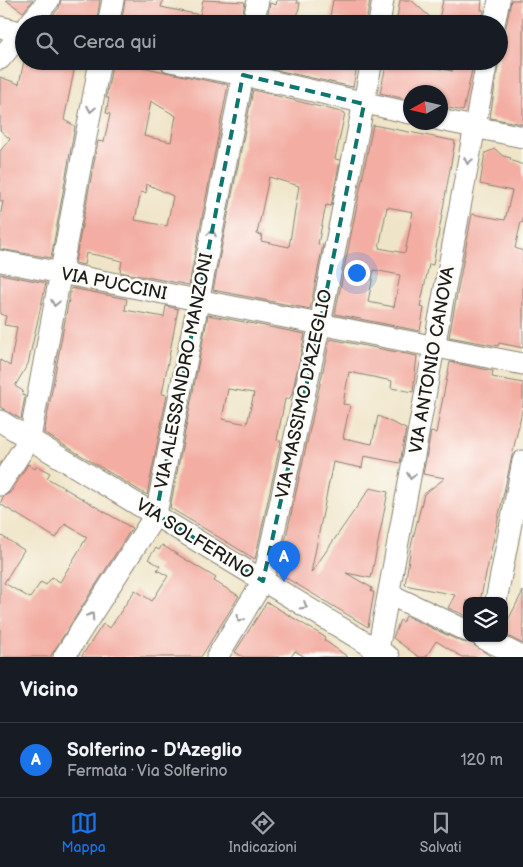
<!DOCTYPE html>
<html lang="it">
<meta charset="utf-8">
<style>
:root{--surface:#171b24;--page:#20242c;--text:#f1f3f6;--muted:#9ea1a6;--line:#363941;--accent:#1a73e8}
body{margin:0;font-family:"Balsamiq Sans",sans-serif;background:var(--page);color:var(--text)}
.controls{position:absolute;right:15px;bottom:15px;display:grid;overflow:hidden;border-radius:10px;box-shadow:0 1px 4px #0004}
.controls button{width:45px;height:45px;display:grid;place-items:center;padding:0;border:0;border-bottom:1px solid var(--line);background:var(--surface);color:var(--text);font:25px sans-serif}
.compass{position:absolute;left:403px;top:85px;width:45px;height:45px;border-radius:50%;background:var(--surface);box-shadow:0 1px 4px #0004;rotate:262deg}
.you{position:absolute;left:356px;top:272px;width:18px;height:18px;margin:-12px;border:4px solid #fff;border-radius:50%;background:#1a73e8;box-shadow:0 0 0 8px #1a73e833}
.badge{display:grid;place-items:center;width:32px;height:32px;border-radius:50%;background:var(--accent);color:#fff;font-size:16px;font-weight:700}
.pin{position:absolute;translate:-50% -41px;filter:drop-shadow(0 1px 2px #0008)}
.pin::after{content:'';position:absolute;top:26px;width:18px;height:15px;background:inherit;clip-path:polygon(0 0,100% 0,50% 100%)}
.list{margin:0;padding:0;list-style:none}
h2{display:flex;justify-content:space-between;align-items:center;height:65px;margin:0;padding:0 20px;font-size:21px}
h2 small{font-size:16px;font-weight:400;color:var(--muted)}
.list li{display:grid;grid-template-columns:32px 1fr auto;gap:15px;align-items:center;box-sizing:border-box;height:75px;padding:0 20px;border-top:1px solid var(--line)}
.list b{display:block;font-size:19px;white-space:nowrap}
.list p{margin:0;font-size:16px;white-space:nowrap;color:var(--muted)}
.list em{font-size:16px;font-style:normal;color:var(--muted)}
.icon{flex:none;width:28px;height:28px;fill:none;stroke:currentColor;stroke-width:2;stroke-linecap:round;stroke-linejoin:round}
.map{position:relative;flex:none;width:523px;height:657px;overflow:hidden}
.search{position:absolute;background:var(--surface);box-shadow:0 1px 4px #0004;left:15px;right:15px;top:15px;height:55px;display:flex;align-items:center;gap:12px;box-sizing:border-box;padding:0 18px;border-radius:28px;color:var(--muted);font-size:19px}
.sheet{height:140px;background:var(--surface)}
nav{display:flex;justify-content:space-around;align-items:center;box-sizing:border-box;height:70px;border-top:1px solid var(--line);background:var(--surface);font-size:14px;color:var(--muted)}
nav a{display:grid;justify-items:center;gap:2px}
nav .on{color:var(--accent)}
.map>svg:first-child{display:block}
.building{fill:#f3ada3;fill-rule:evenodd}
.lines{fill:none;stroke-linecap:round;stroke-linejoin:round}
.minor-casing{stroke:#868072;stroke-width:23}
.minor{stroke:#fff;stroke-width:21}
.oneway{stroke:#999}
.marked{fill:none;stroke:#0f766e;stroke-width:4;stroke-dasharray:10 6;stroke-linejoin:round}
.labels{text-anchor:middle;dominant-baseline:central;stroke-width:5;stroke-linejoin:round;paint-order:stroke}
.street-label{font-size:18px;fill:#1c1c1c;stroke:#fdfcf7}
</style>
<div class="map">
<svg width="523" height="657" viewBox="0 0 523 657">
<rect width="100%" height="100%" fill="#fdfcf7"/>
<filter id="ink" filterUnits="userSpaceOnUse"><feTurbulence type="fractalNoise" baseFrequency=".02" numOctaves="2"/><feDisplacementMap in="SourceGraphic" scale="10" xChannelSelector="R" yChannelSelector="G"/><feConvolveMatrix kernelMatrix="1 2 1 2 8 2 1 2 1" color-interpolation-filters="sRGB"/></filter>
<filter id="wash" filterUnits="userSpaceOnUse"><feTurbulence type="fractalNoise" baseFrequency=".0096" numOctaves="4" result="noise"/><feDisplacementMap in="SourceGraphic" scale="20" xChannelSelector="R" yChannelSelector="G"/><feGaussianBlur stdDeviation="1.12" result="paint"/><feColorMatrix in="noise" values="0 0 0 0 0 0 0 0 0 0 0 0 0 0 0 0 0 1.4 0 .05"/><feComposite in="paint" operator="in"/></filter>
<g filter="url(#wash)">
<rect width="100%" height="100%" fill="#efe4c7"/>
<g id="blocks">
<!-- building -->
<g class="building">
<polygon points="6,0 33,0 23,12"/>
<polygon points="61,0 100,0 96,24 45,24 59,8"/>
<polygon points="125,0 163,0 161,7 200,15 203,0 245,2 241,24 121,24"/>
<polygon points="277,0 297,0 297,3 300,3 296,24 266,24 270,3 276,5"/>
<polygon points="333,0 370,0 366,24 330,17"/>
<polygon points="400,0 411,0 438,24 396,24"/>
<polygon points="443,0 482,0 481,10 484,10 482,24 438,24"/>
<polygon points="511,0 523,0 523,124 490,118 503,33 506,27"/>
<polygon points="24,61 76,61 64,120 75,126 51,258 0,249 0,217 3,201 0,201 0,151 10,139 0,130 0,77 19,84"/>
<path d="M 113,61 L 228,85 L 189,285 L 120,272 L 122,261 L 101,256 L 86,253 L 84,265 L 75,263 L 98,141 L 104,142 L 110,114 L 106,113 L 109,98 L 106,98 ZM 151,101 L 176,116 L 171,142 L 144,136 ZM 147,184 L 173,196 L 167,226 L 135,220 L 141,192 L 146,193 Z"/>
<polygon points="258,61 358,61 353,87 258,66"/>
<polygon points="387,61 412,61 412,64 453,71 443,68 444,61 474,61 463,111 440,106 440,92 410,92 410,100 380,93"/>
<path d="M 253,90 L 345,113 L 335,159 L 340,160 L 331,206 L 326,205 L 318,244 L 323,245 L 310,309 L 213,290 ZM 269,177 L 299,186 L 289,247 L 261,241 L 262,235 L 257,234 Z"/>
<path d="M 373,125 L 455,141 L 433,265 L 429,264 L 420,307 L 424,308 L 420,331 L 335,314 ZM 387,207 L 413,212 L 405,253 L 379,248 ZM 374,270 L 400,275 L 394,307 L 368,302 Z"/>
<polygon points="495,149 503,156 511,158 510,160 523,165 523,223 521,222 515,248 523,251 523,348 499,343 498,346 449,337 472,214 505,220 512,191 480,184 485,153"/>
<polygon points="0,274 46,283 28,364 15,386 23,391 22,395 25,396 21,419 0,407 0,360 10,366 17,327 4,325 6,316 0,314"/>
<polygon points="71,288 127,299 125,310 164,317 166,306 178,309 162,394 167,395 147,495 44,433"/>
<path d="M 208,315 L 305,334 L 292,394 L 289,399 L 285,399 L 277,440 L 281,441 L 255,559 L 170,508 ZM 228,389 L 254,393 L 247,424 L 222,419 Z"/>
<polygon points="330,339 417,356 413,392 391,388 392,381 349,372 343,404 350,405 343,438 372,444 378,416 406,429 400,463 364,456 362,468 333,462 311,573 370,488 388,492 371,578 346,573 372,588 371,592 374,592 368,627 278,573"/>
<polygon points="450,362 493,371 492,377 523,383 523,406 480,601 467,601 467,616 448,608 455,595 405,585 411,546 424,494 445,478 423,474 431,432 436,433"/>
<polygon points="28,464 35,469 37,466 50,473 47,478 132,528 50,657 0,657 0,535 24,550 4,583 30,598 41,582 46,585 52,577 60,582 87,537 65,524 56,538 0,504 3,497 11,492"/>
<polygon points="162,545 216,578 214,581 239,596 201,657 81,657 103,624 110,628 135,590 152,601 168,576 157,570 160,566 148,559 156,548 159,550"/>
<polygon points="523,591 523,644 504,634 504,628"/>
<polygon points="267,602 325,637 324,640 348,657 305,657 295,651 291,657 243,657 235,652"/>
<polygon points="406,616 462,642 471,643 492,657 462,657 436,641 426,657 419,657 393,638 400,620 403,622"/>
</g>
</g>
</g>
<g filter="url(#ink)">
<use href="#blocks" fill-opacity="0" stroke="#868072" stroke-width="1"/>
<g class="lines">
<defs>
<g id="minor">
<polyline points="29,24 49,0"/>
<polyline points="108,24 113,0"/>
<polyline points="253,24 258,0"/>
<polyline points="379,24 383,0"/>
<polyline points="494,24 499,0"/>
<polyline points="0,27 24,33"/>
<polyline points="0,59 24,30"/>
<polyline points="170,61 243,75 410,113"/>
<polyline points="440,120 523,137"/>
<polyline points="0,261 523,364"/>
<polyline points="0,421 389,657"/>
<polyline points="0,485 30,438 100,61"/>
<polyline points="389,594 467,631"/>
<polyline points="496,601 523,461"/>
<polyline points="483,638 522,657"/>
<polyline points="64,657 156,514 246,61"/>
<polyline points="217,657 263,581 320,324 372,61"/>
<polyline points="373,657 378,650 487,61"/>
</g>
</defs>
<!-- minor casing -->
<use href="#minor" class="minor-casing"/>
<!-- minor -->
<use href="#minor" class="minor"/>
</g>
<!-- one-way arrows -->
<defs><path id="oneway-chevron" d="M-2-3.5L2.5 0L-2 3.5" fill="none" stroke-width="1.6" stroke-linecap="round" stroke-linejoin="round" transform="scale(1.25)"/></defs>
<g class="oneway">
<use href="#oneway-chevron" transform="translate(91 109) rotate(101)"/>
<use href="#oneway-chevron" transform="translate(468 161) rotate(100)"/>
<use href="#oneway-chevron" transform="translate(212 233) rotate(-79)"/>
<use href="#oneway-chevron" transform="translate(55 303) rotate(101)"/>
<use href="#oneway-chevron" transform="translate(411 476) rotate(101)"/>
<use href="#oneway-chevron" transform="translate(304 606) rotate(31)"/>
<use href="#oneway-chevron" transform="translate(91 616) rotate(-57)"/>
<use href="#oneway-chevron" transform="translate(240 619) rotate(121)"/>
</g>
</g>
<!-- marked area -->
<path class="marked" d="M 243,75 L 364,104 L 320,324 L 263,581 L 156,514 Z"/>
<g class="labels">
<!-- street labels -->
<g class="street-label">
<text transform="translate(114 284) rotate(11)">VIA PUCCINI</text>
<text transform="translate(432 360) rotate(-80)">VIA ANTONIO CANOVA</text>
<text transform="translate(184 371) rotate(-79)">VIA ALESSANDRO MANZONI</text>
<text transform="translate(304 394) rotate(-78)">VIA MASSIMO D'AZEGLIO</text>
<text transform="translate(195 539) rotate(32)">VIA SOLFERINO</text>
</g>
</g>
</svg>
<div class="controls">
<button><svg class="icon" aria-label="layers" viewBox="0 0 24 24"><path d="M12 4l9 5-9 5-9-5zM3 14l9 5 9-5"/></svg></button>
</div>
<svg class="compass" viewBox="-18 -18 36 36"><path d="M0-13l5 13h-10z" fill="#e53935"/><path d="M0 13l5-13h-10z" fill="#9ea1a6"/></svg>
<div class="you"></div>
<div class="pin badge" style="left:284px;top:582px">A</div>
<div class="search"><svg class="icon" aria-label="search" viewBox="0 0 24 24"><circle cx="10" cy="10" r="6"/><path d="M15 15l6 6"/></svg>Cerca qui</div>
</div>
<section class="sheet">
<h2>Vicino<small></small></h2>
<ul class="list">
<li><span class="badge">A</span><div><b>Solferino - D'Azeglio</b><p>Fermata · Via Solferino</p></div><em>120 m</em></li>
</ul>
</section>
<nav>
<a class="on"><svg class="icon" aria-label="map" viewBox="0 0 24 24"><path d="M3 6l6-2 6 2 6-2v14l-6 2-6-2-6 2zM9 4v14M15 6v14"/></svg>Mappa</a>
<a><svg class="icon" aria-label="directions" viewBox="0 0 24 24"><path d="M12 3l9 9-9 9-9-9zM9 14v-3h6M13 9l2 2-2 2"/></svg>Indicazioni</a>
<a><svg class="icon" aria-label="saved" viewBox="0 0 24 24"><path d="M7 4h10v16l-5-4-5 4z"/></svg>Salvati</a>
</nav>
